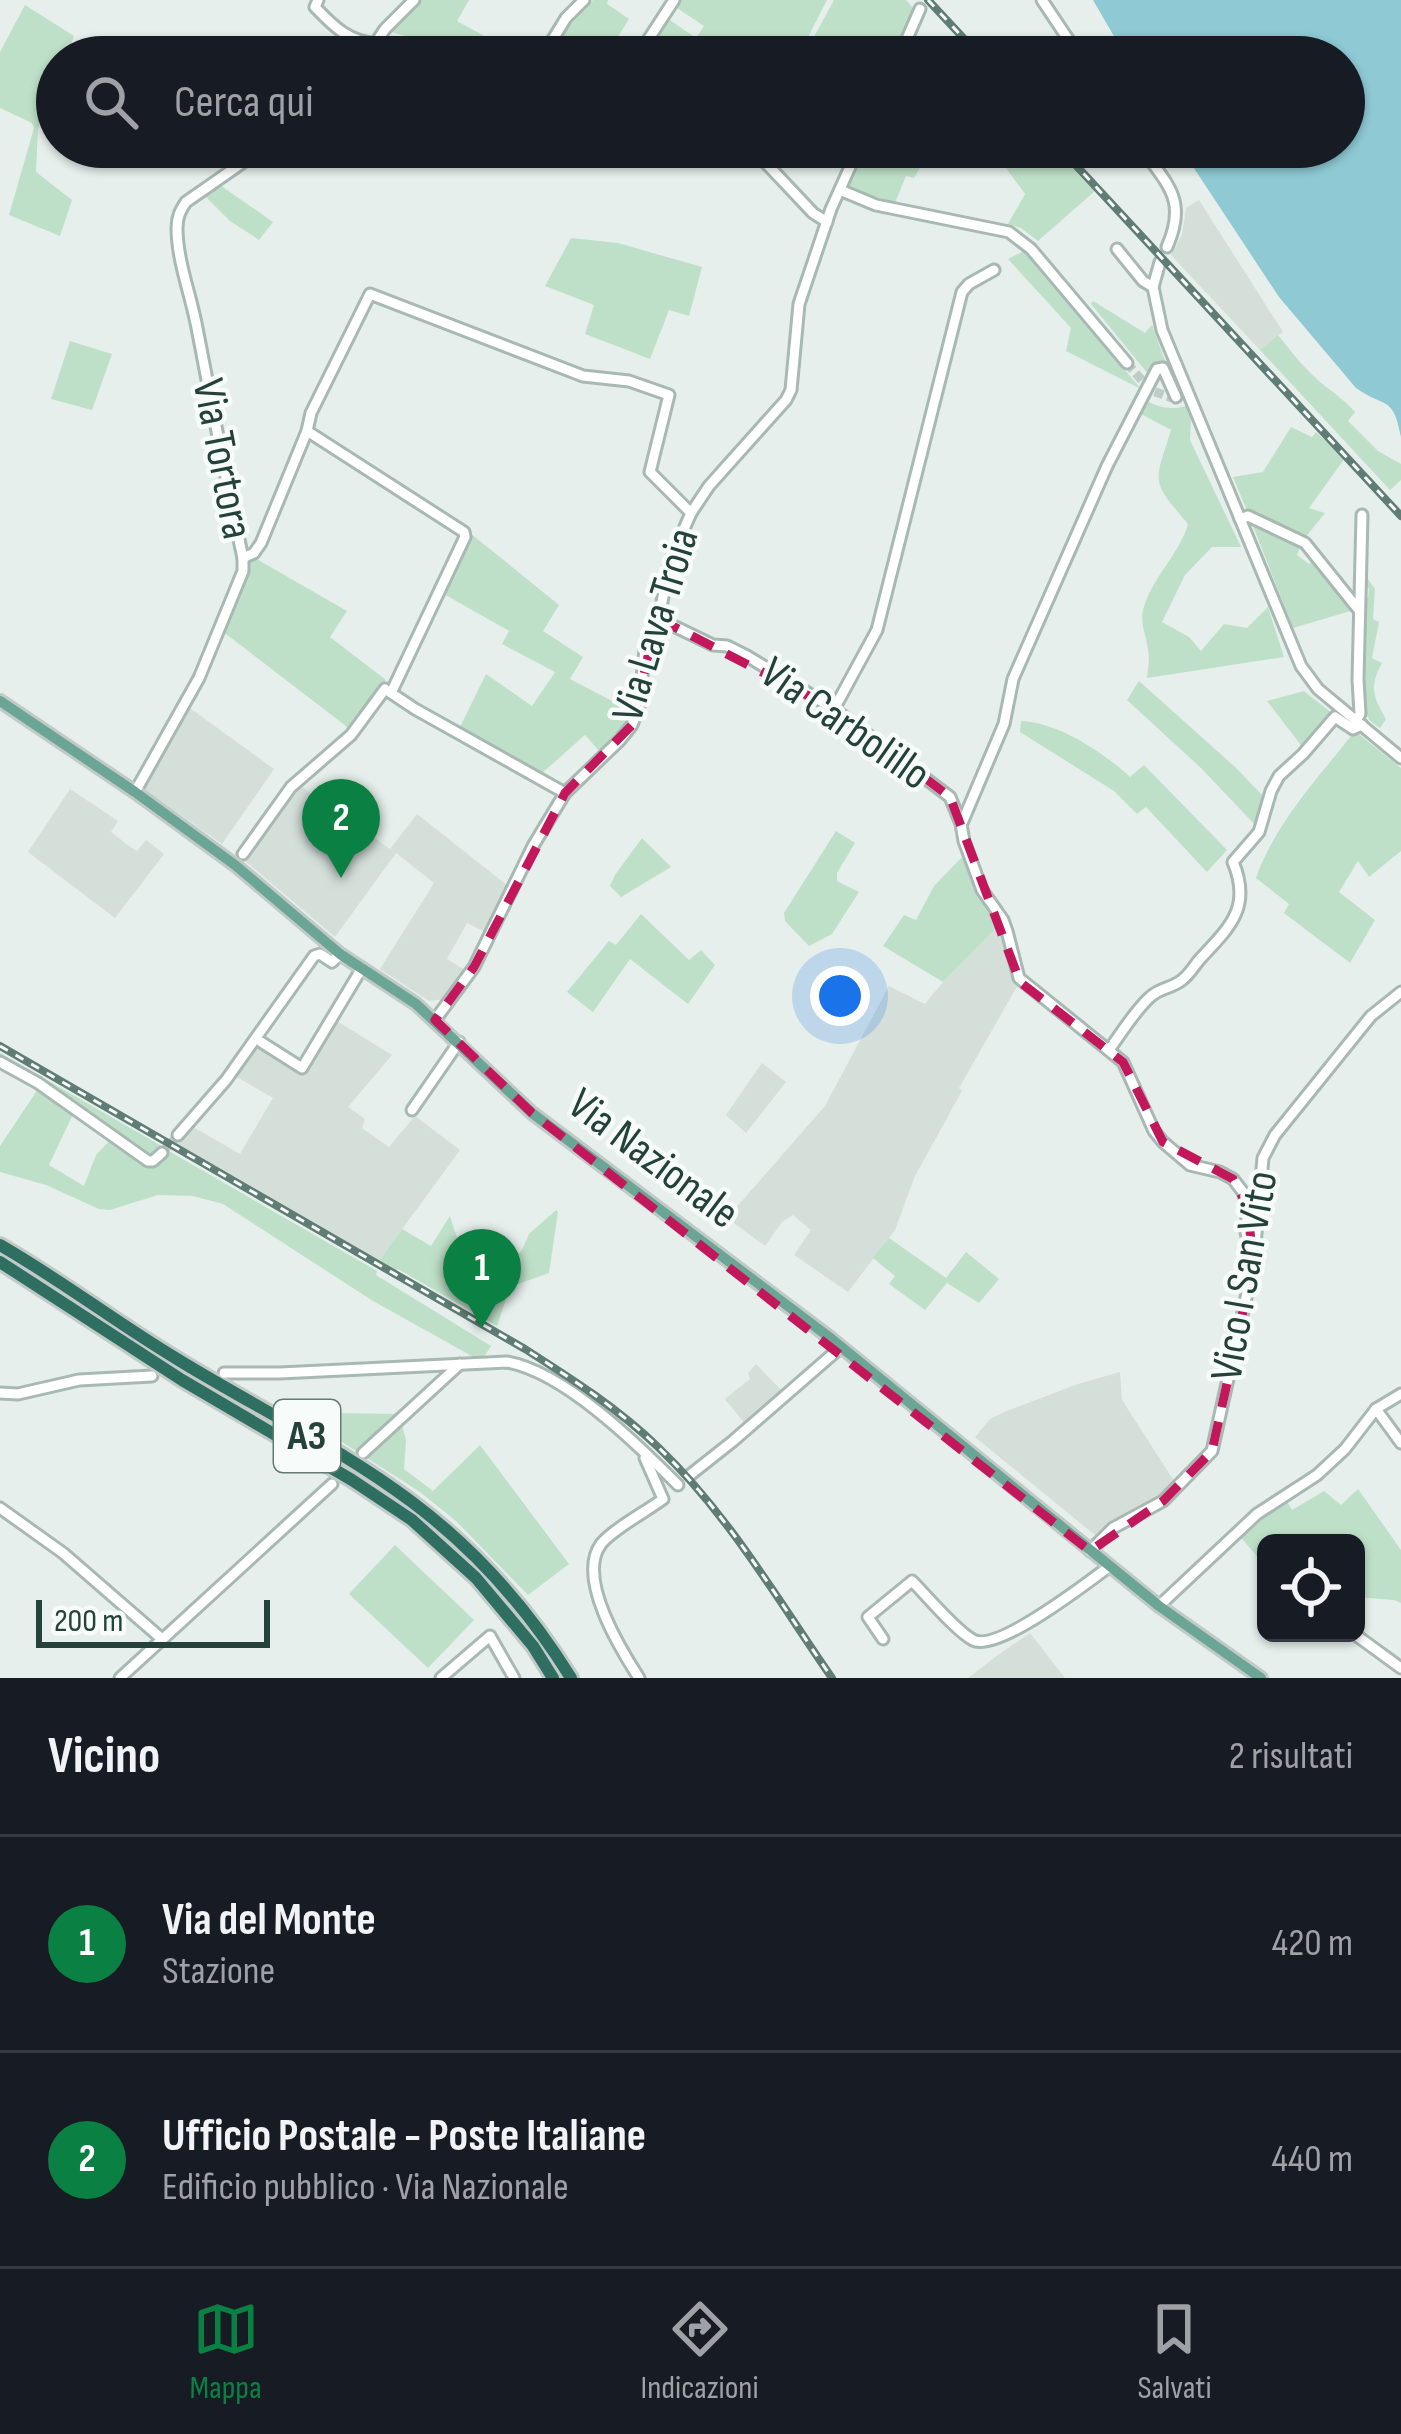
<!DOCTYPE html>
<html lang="it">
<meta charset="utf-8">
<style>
:root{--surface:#171b24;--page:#20242c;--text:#f1f3f6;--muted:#9ea1a6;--line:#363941;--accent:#0b8043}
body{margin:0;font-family:"Sofia Sans Condensed",sans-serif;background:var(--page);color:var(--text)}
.controls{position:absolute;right:36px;bottom:36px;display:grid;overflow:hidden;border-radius:18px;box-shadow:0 3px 9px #0004}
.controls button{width:108px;height:108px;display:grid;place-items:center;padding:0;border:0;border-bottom:3px solid var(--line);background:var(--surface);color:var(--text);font:60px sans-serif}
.scale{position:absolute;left:36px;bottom:30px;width:234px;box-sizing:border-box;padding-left:12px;border:6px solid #24423a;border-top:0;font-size:33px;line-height:42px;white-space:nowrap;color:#24423a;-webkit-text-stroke:9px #f7fbf9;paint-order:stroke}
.you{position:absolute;left:840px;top:996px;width:42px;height:42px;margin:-30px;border:9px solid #fff;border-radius:50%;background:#1a73e8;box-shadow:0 0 0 18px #1a73e833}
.badge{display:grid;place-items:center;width:78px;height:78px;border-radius:50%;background:var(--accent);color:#fff;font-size:39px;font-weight:700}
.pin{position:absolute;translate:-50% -99px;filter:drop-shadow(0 3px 6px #0008)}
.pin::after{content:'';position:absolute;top:63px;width:42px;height:36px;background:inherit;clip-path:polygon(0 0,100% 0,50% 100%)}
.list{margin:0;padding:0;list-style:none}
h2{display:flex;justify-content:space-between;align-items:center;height:156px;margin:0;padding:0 48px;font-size:51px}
h2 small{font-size:39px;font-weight:400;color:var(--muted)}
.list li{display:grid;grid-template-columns:78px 1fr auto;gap:36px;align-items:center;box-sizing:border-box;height:216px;padding:0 48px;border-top:3px solid var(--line)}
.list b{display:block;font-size:45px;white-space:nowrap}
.list p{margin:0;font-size:39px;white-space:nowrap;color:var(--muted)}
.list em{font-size:39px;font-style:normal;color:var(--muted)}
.icon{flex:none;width:66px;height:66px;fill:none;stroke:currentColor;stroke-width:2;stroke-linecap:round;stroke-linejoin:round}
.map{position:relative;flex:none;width:1401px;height:1678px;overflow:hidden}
.search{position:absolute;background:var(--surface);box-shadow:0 3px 9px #0004;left:36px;right:36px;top:36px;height:132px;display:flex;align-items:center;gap:30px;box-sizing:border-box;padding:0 42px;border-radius:66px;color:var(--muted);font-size:45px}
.sheet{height:588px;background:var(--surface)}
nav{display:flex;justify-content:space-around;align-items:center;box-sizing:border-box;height:168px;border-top:3px solid var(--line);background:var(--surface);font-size:33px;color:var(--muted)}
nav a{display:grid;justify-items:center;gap:6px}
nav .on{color:var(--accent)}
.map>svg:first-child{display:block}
.built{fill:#d4dfda}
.green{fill:#bfe0c8}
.water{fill:#8ec9d4}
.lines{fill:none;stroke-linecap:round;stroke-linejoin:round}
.minor-tunnel{stroke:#bfccc8;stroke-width:9;stroke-dasharray:9 4.5;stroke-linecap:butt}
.minor-casing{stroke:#a8b8b2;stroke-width:15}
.major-casing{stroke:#c2cac8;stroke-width:16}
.highway-casing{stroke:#c2cac8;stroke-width:18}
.minor{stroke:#fff;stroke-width:9}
.major{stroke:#6aa596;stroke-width:10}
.highway{stroke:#2f6f62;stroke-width:12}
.rail-casing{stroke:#5f7d75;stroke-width:8}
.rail{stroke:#f7fbf9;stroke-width:3;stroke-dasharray:9;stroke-linecap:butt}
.marked{fill:none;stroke:#c2185b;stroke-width:9;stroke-dasharray:24 15;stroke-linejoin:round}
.labels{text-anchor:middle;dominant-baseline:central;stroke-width:9;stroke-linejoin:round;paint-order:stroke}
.shield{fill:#f7fbf9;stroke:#637a73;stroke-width:3}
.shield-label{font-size:42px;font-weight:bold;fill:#24423a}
.street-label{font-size:45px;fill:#24423a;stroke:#f7fbf9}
</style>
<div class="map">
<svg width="1401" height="1678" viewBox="0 0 1401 1678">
<rect width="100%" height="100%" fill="#e6efeb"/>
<!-- built -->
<g class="built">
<polygon points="1199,200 1283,332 1260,350 1171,255 1182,235 1186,208"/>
<polygon points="187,706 274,769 222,844 141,787"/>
<polygon points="301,786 390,849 417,814 508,886 488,933 467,923 447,959 468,972 445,999 429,1001 380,969 434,883 396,853 335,937 245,861"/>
<polygon points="70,789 118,821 111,832 129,846 137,851 146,840 164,854 115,918 28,852"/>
<polygon points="1002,922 1019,983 959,1088 962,1091 915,1176 895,1230 848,1292 794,1255 811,1230 793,1215 782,1222 765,1246 727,1218 825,1106 889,986 925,1004 943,982"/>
<polygon points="332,1018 392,1055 348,1107 365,1119 362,1128 389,1147 415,1116 460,1150 378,1262 174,1144 188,1124 240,1154 273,1098 230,1073 259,1032 303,1060"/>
<polygon points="762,1063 786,1082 746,1133 726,1115"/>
<polygon points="756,1364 783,1392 745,1424 725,1399 750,1379 748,1373"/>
<polygon points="1120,1372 1122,1400 1176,1484 1164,1495 1114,1522 1096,1536 975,1437 990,1419 1004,1412 1078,1384"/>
<polygon points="1030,1633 1065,1678 968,1678 998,1655"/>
</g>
<!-- green -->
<g class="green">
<polygon points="417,0 469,0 457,21 522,57 465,57 417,46 409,37 385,30"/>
<polygon points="593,0 608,0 607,4 629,19 608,53 565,44 559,57 548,57 560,36"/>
<polygon points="677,0 827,0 798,57 790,57 759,41 748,57 661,57 647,48 667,18 696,38 704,26 674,6"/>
<polygon points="834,0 906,0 914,9 900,46 888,41 879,57 871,57 853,47 847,57 803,57"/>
<polygon points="25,5 74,36 66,57 57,57 57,80 38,129 36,172 72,200 60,236 9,215 34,128 32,123 0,108 0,52"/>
<polygon points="865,147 888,147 922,164 914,178 906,176 895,203 848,188"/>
<polygon points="978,147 1056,147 1095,191 1038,241 1021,228 1008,224 1025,194 1001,161"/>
<polygon points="220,185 273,222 259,240 230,221 204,195"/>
<polygon points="571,238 618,243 702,267 689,316 669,310 650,359 585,334 594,305 545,286"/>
<polygon points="1024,251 1141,389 1066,351 1071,328 1008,259"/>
<polygon points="1093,301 1145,333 1152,325 1165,361 1155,367 1149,375 1091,304"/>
<path d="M 1278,335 C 1293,354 1307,372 1325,386 C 1337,395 1345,401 1355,412 L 1348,421 L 1378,451 L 1401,464 L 1401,480 L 1390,490 L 1260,350 Z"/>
<polygon points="70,341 112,354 92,410 51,399"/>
<path d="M 1147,401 C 1160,408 1171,410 1186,406 L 1191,420 L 1190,440 L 1241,547 L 1212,547 L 1185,575 L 1162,622 L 1189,637 L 1201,651 L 1224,624 L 1247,628 L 1268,607 L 1284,657 L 1147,678 C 1148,669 1150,658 1148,649 C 1146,635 1140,624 1143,610 C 1152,577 1179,555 1188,524 C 1150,479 1154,485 1171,430 L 1141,414 Z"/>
<polygon points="1291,427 1312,437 1316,432 1345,458 1309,508 1325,513 1304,539 1248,513 1233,477 1263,472"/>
<polygon points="1251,521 1301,545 1297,555 1309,564 1315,559 1354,610 1293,628"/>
<polygon points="470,533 559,605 543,631 583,657 570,679 631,711 617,737 601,753 585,735 540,775 459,729 486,674 532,706 555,672 502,644 509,631 442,593"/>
<polygon points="253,557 347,611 330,637 386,680 351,730 222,631"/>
<path d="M 1364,557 L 1368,557 L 1367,578 L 1375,589 L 1373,619 L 1379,622 L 1372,658 L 1382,663 C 1369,687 1373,696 1386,719 L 1380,728 L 1369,720 L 1363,702 L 1363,599 L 1368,598 L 1369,588 L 1363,587 Z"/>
<polygon points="1139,681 1235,767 1266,799 1258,828 1201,768 1127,700"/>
<polygon points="1304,691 1333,714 1304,749 1267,701"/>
<path d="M 1021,721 C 1058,722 1104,753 1130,777 L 1144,765 L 1227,850 L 1207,872 L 1146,807 L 1137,814 L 1114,791 L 1020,732 Z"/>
<path d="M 1355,731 L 1401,768 L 1401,851 L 1369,877 L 1358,861 L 1339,892 L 1375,920 L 1350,963 L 1284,913 L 1289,904 L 1256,878 C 1275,823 1319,777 1355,731 Z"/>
<polygon points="836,831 855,843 837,873 837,881 859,892 832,934 809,946 785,921 784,913"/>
<polygon points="642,838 671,867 621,897 610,886 615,875"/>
<polygon points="967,852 1002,922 943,982 883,946 904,915 916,920 934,886"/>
<polygon points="641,914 689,960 701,950 715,965 688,1004 630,959 593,1012 567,992 609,941 616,945"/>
<polygon points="0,1053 165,1148 154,1159 148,1159 0,1058"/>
<polygon points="40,1086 75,1110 49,1165 84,1186 96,1155 111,1139 156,1161 167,1150 377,1271 376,1275 491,1346 482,1360 477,1359 373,1301 223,1204 193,1196 158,1195 110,1210 99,1209 46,1185 0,1172 0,1146"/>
<polygon points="556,1210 558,1212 549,1273 510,1287 497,1326 398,1269 395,1272 378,1262 402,1229 431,1246 450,1216 456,1235 486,1276 511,1262 522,1250 529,1234"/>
<polygon points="889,1238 946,1278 966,1252 999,1279 979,1303 947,1283 925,1310 889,1284 895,1276 873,1258"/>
<polygon points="334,1413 399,1414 406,1440 404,1469 433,1491 480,1445 569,1564 528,1595 456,1521 420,1492 334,1437 321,1433"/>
<polygon points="1358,1489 1401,1550 1401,1603 1394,1600 1356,1597 1356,1543 1266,1543 1266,1567 1238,1534 1259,1515 1286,1500 1292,1510 1324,1491 1341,1505"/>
<polygon points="395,1545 474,1620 428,1668 349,1594"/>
</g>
<!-- water -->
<path class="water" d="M 1093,0 L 1401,0 L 1401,437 C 1393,394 1385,409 1356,388 L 1279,297 L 1180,147 L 1344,147 L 1344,57 L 1126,57 Z"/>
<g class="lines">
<!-- minor-tunnel -->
<g class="minor-tunnel">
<polyline points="1127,363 1150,390 1172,398"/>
<polyline points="162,1153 178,1135"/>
</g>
<defs>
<g id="minor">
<path d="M 318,0 L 315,7 C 334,27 349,42 378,44"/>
<polyline points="1042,0 1080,57"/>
<polyline points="403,52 378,44 377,41 385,29 414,0"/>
<polyline points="395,57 411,50 457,57"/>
<polyline points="542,57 566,18 584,0"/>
<polyline points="637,57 674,0"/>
<polyline points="899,57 920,9"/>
<polyline points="735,147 765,162 813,213 827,222"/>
<path d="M 1141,147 C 1167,185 1188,199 1167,247"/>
<polyline points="840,190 876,205 1009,232 1031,249 1127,363"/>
<polyline points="1117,249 1143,281 1153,287"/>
<polyline points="1160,262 1153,287 1162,330 1301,666 1318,689 1401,758"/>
<polyline points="307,431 464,532 465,537 391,693"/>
<polyline points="1240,519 1248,516 1305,543 1358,609"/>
<polyline points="243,558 254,553 261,543 307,431 311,413 370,294 583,376 629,381 669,395 650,472 691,513"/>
<polyline points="657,618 713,645 727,646 747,656 834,709 950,797 961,824 964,841 982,890 1003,920 1007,931 1019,978 1123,1062 1154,1131 1163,1142 1190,1165 1220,1172 1233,1179 1243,1192 1248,1207 1246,1232 1253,1266"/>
<polyline points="834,709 877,630 962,292 969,284 994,270"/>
<polyline points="1356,720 1360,714 1358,679 1362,515"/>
<path d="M 135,792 L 199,678 L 243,571 L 243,558 C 226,482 212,405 197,328 C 191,295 177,261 177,228 C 177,217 180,211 186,202 L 265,147"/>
<polyline points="962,823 1004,724 1013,679 1107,466 1157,369 1163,368 1176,397"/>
<polyline points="243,854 291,787 351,735 385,689 415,709 565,793"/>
<polyline points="435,1020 474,967 533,846 565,793 620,740 632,725 639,706 645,649 660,612 670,561 691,513 709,486 786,400 791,390 799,304 831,209 859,147"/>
<polyline points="261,1042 302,1068 362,968"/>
<path d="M 1109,1050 C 1122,1032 1134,1012 1149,998 C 1160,987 1171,989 1182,980 C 1189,975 1194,966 1200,959 C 1230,927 1252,907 1233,862 L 1259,832 L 1271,791 L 1279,776 L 1303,754 L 1335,717 L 1353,729 L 1362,725"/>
<polyline points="0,1062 38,1083 148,1161 153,1161 162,1153"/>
<polyline points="412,1110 459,1042"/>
<polyline points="178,1135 226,1080 314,956 320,954 332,962 340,954"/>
<path d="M 224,1373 L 280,1373 L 507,1362 C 564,1372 637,1444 678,1485"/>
<polyline points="0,1393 18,1394 79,1380 152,1376"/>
<polyline points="1376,1409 1401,1443"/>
<polyline points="363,1453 460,1364"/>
<polyline points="690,1475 733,1441 841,1347"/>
<polyline points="0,1508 63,1553 162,1639"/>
<polyline points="1090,1551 1113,1528 1163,1501 1212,1451 1253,1266 1263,1158 1275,1135 1371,1016 1401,992"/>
<polyline points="1159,1606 1257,1514 1317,1475 1345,1449 1376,1409 1401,1394"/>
<polyline points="1353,1633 1401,1668"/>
<path d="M 883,1639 L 868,1617 L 912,1581 C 927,1596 956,1631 973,1640 C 997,1653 1087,1583 1110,1566"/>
<polyline points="120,1678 332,1484"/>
<polyline points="441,1678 490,1636 514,1678"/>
<path d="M 639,1678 C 621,1650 576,1578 601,1544 C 613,1529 647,1511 663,1499 L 645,1458 L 646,1455"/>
</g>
<polyline id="major" points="0,701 135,792 235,865 340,954 416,1004 532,1113 829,1337 1159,1606 1261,1678"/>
<g id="highway">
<path d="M 0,1245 C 61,1280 117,1323 177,1359 C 255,1407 339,1447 412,1502 C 476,1550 529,1610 571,1678"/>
<polyline points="0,1262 182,1380 352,1480 412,1520 476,1578 533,1646 553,1678"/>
</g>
</defs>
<!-- minor casing -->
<use href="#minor" class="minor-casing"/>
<!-- major casing -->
<use href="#major" class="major-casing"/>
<!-- highway casing -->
<use href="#highway" class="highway-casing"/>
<!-- minor -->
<use href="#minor" class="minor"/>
<!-- major -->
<use href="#major" class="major"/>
<!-- highway -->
<use href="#highway" class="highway"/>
<defs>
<g id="rail">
<polyline points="928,0 981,57"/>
<polyline points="1059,147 1401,516"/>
<path d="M 0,1046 L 525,1349 C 572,1379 619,1409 659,1448 C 728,1514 778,1600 832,1678"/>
</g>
</defs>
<!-- rail casing -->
<use href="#rail" class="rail-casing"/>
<!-- rail -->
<use href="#rail" class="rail"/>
</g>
<!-- marked area -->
<path class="marked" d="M 657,618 L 834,709 L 950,797 L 1020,982 L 1123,1062 L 1163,1142 L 1233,1179 L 1248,1207 L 1253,1266 L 1212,1451 L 1163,1501 L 1090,1551 L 532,1113 L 435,1020 L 474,967 L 565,793 L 632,725 Z"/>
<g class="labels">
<!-- shield labels -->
<rect class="shield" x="274" y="1400" width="66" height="72" rx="9"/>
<g class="shield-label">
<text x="307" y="1436">A3</text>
</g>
<!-- street labels -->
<g class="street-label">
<text transform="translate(222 459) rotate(79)">Via Tortora</text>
<text transform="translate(656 625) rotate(-73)">Via Lava Troia</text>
<text transform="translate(845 724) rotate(35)">Via Carbolillo</text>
<text transform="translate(653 1159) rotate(37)">Via Nazionale</text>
<text transform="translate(1245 1276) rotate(-80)">Vico I San Vito</text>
</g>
</g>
</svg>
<div class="controls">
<button><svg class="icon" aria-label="locate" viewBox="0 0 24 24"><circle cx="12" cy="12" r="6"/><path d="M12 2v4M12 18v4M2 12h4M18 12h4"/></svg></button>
</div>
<div class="scale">200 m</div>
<div class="you"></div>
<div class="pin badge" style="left:482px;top:1328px">1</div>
<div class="pin badge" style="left:341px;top:878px">2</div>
<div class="search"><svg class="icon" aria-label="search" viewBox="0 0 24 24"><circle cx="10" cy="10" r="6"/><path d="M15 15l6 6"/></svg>Cerca qui</div>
</div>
<section class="sheet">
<h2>Vicino<small>2 risultati</small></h2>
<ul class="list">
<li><span class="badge">1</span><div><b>Via del Monte</b><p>Stazione</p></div><em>420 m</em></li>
<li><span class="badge">2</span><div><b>Ufficio Postale - Poste Italiane</b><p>Edificio pubblico · Via Nazionale</p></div><em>440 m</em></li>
</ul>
</section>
<nav>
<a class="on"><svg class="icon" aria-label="map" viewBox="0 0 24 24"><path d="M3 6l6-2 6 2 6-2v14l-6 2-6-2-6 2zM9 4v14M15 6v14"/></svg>Mappa</a>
<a><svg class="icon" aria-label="directions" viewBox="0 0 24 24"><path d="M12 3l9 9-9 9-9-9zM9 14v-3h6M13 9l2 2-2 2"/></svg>Indicazioni</a>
<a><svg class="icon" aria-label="saved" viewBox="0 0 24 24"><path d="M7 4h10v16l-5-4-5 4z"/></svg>Salvati</a>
</nav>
